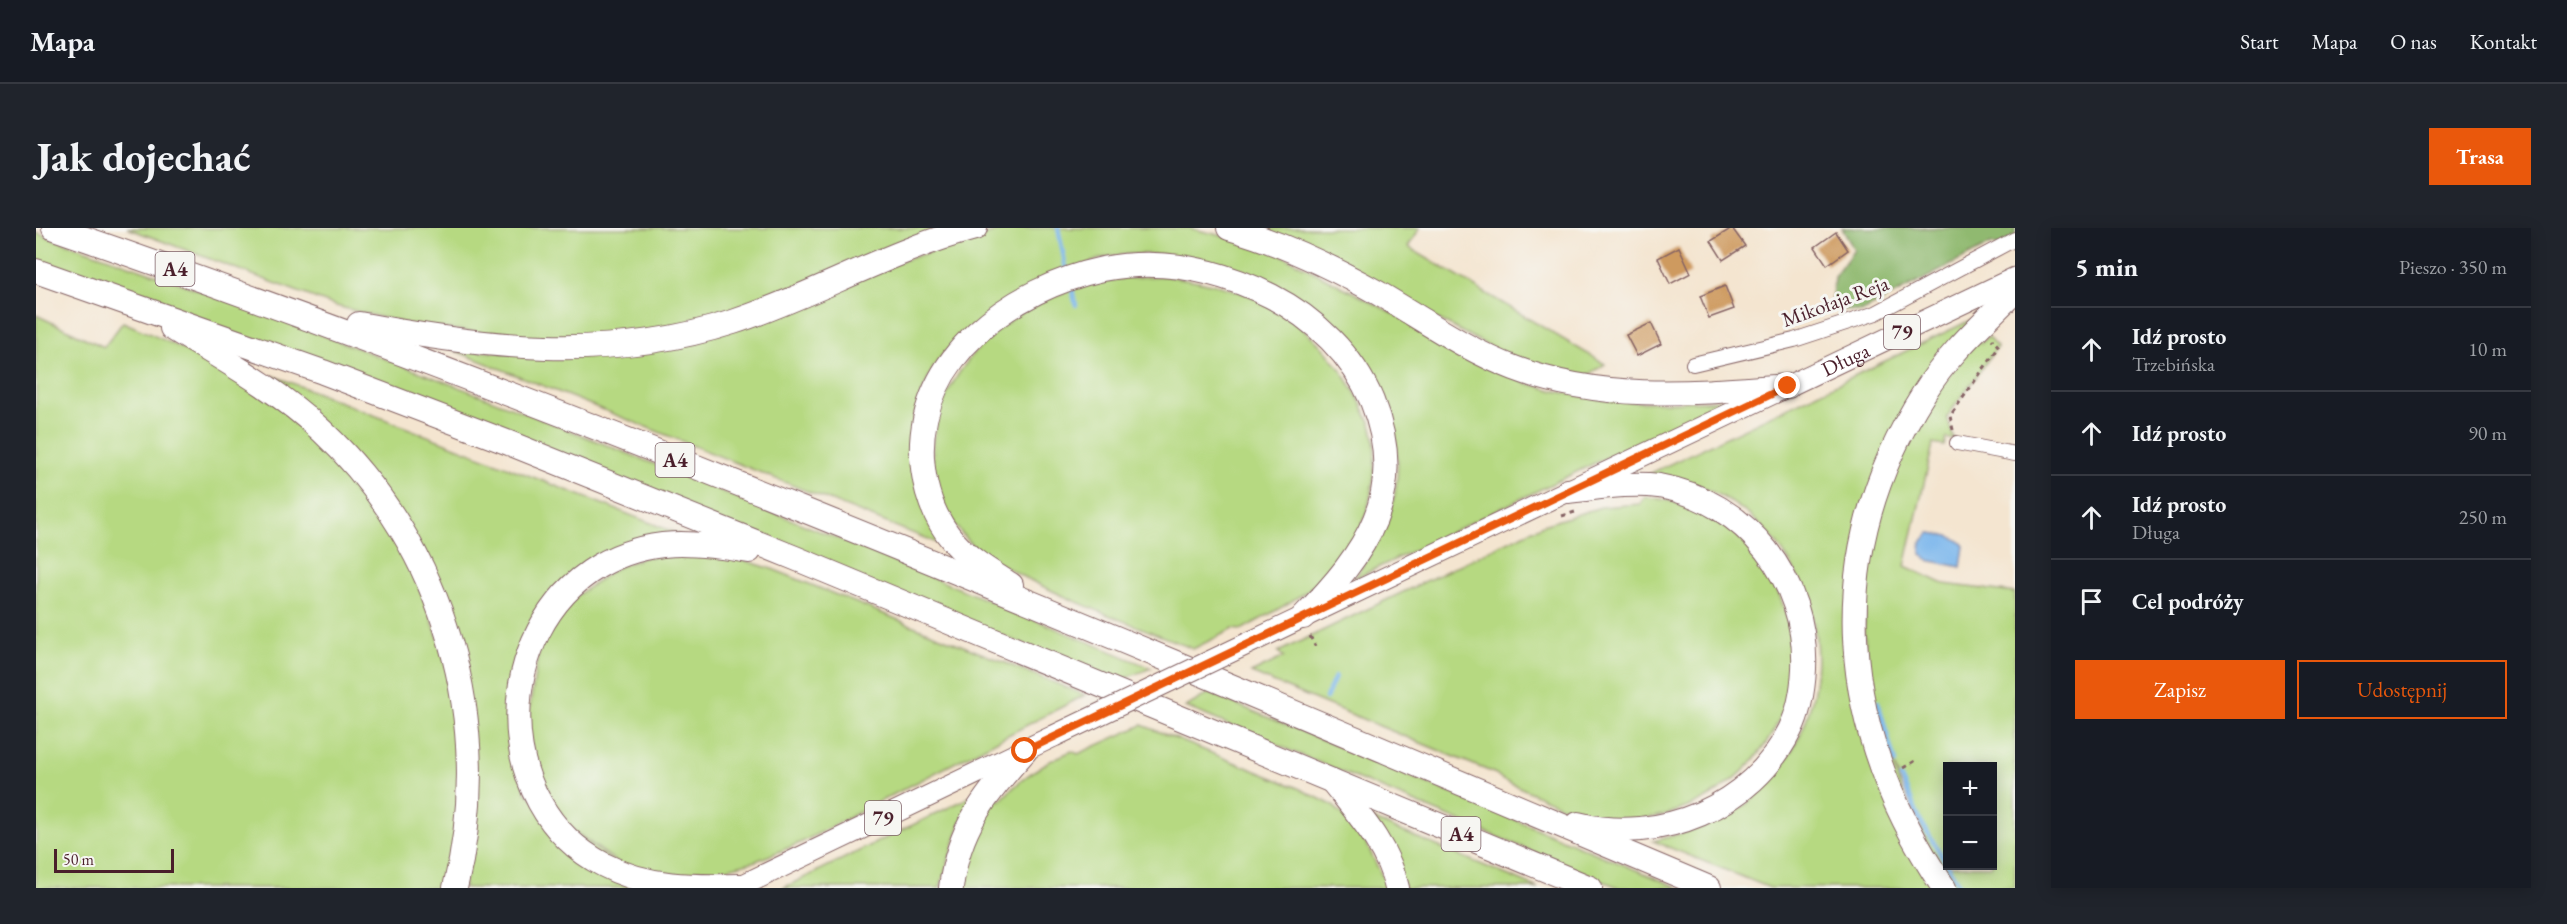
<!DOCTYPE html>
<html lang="pl">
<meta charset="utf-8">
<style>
:root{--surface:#171b24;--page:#20242c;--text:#f1f3f6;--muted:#9ea1a6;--line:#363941;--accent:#ea580c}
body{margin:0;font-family:"EB Garamond",serif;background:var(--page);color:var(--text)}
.controls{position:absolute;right:18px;bottom:18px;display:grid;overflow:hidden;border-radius:0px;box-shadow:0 3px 15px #0003}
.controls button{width:54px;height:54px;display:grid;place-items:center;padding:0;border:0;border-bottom:2px solid var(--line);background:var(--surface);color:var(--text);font:30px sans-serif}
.scale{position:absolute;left:18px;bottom:15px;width:120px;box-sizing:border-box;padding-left:6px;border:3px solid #4a1f2b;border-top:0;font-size:16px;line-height:21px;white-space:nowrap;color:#4a1f2b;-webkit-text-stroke:4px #f6f6f2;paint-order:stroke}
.stop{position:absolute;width:18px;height:18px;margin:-14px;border:4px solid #ea580c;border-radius:50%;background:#fff}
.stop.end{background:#ea580c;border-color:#fff;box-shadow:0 2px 6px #0008}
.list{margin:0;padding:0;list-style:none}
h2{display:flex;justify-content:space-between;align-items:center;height:78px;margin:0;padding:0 24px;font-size:26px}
h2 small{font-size:20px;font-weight:400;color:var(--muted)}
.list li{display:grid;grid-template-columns:39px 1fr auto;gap:18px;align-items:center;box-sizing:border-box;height:84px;padding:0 24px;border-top:2px solid var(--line)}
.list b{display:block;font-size:22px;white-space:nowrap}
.list p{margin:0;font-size:20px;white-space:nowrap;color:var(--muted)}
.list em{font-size:20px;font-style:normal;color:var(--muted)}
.actions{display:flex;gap:12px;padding:18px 24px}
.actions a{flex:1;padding:14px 0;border:2px solid var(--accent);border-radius:0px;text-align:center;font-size:21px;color:var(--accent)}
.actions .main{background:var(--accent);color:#fff}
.icon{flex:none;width:33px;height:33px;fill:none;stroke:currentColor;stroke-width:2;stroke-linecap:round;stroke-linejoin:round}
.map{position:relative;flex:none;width:1979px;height:660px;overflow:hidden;border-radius:0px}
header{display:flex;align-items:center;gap:36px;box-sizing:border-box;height:84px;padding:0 30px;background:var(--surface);border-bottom:2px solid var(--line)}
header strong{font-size:28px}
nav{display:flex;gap:33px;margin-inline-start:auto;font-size:21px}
.intro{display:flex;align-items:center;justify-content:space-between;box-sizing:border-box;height:144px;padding:0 36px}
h1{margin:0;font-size:42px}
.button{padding:15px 27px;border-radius:0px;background:var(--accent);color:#fff;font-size:21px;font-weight:700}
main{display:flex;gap:36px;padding:0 36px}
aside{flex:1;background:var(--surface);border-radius:0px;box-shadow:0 3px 15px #0003}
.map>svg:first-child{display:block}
.green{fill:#b6d981;stroke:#807c56;stroke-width:1.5;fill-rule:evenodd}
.forest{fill:#90b96f;stroke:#6d6c4d;stroke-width:1.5}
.water{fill:#7ab6ec;stroke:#626a8c;stroke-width:1.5}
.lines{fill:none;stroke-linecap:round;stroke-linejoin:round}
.stream{stroke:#7ab6ec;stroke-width:4.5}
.building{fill:#ce9a5e}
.street-casing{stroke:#866465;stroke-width:16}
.primary-casing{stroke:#866465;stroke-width:23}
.highway-casing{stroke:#866465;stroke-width:26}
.path{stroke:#866465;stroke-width:3;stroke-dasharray:4.5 4.5;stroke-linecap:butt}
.street{stroke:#fff;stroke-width:14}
.primary{stroke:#fff;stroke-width:21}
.highway{stroke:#fff;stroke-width:24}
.primary-bridge-casing{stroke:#866465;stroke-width:23;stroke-linecap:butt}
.primary-bridge{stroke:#fff;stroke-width:21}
.route{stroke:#ea580c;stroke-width:8}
.labels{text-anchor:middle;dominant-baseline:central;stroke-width:6;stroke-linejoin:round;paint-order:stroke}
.shield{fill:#f6f6f2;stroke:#7e6067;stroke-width:1.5}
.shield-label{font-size:20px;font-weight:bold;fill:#4a1f2b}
.street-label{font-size:21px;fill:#4a1f2b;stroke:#f6f6f2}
</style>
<header>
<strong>Mapa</strong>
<nav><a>Start</a><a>Mapa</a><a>O nas</a><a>Kontakt</a></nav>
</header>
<div class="intro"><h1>Jak dojechać</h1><a class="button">Trasa</a></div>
<main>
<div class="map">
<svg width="1979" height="660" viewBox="0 0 1979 660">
<rect width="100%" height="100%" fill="#f6f6f2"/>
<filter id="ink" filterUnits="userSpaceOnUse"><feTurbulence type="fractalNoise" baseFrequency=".0167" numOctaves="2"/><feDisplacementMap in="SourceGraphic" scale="12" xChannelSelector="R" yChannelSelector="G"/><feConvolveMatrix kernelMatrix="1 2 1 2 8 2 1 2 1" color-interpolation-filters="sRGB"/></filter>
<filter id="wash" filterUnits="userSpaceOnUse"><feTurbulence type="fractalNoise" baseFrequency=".008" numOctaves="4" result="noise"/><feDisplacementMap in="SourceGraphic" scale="24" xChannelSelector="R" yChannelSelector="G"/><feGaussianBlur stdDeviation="1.35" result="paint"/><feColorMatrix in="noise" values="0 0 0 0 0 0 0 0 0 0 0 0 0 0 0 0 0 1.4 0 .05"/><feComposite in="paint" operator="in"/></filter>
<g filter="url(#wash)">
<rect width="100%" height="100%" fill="#f4e5d0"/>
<!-- green -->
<g class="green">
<polygon points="91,0 904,0 706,81 622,102 495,111 372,96 300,78"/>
<path d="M 972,0 L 1153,0 L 1204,12 L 1238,23 L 1490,155 C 1563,177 1614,176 1690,172 L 1318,351 C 1333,329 1349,304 1356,278 C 1388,157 1277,53 1167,31 C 1141,26 1086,22 1061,32 C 1036,41 999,69 974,84 C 954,97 929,107 911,122 C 901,131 894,146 889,158 C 861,221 883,257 906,317 L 417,122 L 553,129 Z"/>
<polygon points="1227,0 1384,0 1372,19 1569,136 1545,152 1474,129"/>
<path d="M 0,5 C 378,133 746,287 1115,440 L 1083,453 L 0,34 Z"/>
<path d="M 1128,48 C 1154,51 1179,55 1204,64 C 1258,82 1302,128 1326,178 C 1329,185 1334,192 1336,199 C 1340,216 1339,237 1337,253 C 1334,274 1328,300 1316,318 C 1290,357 1245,380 1205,402 L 1197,401 L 1157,421 C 1098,396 1035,375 979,344 C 962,335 942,325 930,311 C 856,225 917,117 1005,74 C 1045,54 1085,49 1128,48 Z"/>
<path d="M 0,87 L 68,119 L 87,94 C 139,117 193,139 239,175 C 369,275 436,434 422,598 C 420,618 413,640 409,660 L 0,660 Z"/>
<path d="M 1937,91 L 1870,177 L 1811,394 L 1897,660 L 1734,660 L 1617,613 C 1647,605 1677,599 1702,582 C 1722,569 1739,549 1752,529 C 1826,412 1750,257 1611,247 Z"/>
<path d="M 1951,109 L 1961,119 L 1911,189 L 1918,212 L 1910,210 L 1908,218 L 1897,216 L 1869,338 L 1908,356 L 1979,365 L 1979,660 L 1918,660 L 1893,620 L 1842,500 L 1828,403 L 1835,313 L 1859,237 L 1896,169 L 1941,112 L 1945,115 ZM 1912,538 L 1956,538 L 1956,638 L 1912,638 Z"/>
<polygon points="238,148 643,306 523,358 501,383 485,413 477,440 489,564 609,660 427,660 440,600 400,353"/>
<path d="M 1609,269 C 1639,271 1664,282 1689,299 C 1715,316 1732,340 1744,369 C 1792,487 1691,603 1568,591 C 1540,588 1494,563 1467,552 L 1460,546 L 1215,445 L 1248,429 L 1242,424 L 1507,297 L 1565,279 L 1604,276 Z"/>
<polygon points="688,326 736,341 1049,467 764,615 720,633 665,647 646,648 585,637 537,602 504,557 491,498 503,420 535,372 580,340 609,329"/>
<polygon points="1173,465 1644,660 1584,660 1150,479"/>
<path d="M 1106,497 L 1262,560 L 1296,577 L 1323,601 L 1352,660 L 923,660 L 927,636 L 959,568 L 964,573 C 985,550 1007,534 1036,523 L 1042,526 Z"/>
<polygon points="936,568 922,602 904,660 747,660"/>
<polygon points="1336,591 1502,660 1369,660"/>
</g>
<!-- forest -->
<polygon class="forest" points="1806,0 1979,0 1979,24 1955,16 1825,84 1795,80 1798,49 1818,22"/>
<!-- water -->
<path class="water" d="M 1894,305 C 1907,307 1920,307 1928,318 L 1925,339 L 1891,332 L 1885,326 L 1885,315 Z"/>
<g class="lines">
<!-- stream -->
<g class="stream">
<polyline points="1022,0 1030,40"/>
<polyline points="1036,61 1040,77"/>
<polyline points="1290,470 1299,449"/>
<polyline points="1842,474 1859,535"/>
<polyline points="1865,550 1884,592 1925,660"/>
</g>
</g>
<g id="blocks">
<!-- building -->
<g class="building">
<polygon points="1696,0 1709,18 1687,32 1675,13"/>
<polygon points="1800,4 1812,22 1791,37 1779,19"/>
<polygon points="1643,19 1655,45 1634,56 1622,30"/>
<polygon points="1689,58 1698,81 1673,90 1664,68"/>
<polygon points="1615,95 1625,116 1601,128 1590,107"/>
</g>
</g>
</g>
<g filter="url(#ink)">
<use href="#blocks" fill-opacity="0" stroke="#866465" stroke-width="1.5"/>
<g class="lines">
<defs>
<g id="street">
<polyline points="1657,136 1758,112 1840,85 1979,11"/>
<polyline points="1921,215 1979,226"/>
</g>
<g id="primary">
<path id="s1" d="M 1217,413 L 1979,50"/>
<polyline points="705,658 1018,508"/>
</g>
<g id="highway">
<path d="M 18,0 C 580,193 1126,429 1673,660"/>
<path d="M 1193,0 C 1246,15 1294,38 1342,65 C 1387,91 1430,122 1478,140 C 1567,174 1659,165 1752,158"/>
<polyline points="0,43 287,144 473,215 759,330 1554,660"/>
<path d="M 323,96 C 448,120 573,134 697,94 C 779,67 855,22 939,0"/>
<path d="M 136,100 C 188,132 241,161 286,203 C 409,318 460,497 419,660"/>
<path d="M 1532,263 C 1561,260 1593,254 1623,258 C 1711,273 1772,353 1768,441 C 1767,461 1763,484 1754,502 C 1716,579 1624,617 1542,596"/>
<path d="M 975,357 C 955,344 934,332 918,314 C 898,291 888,260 886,230 C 881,129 977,60 1067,41 C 1125,30 1183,42 1235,68 C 1278,90 1317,127 1336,173 C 1373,265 1330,325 1267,389"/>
<path d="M 1296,553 C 1322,586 1352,618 1361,660"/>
<path d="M 705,658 C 657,659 612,660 568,637 C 453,578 456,402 563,338 C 613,309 659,314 713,323"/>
<path d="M 915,660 C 922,600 950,566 989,523"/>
<path d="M 1908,660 C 1802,503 1784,329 1888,165 C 1912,126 1947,95 1979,63"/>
</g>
</defs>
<!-- street casing -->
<use href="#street" class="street-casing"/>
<!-- primary casing -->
<use href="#primary" class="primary-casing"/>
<!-- highway casing -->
<use href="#highway" class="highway-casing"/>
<!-- path -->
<g class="path">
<polyline points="1917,202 1914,188 1963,119 1956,111"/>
<polyline points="1526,288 1539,284"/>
<polyline points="1274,408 1279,418"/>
<polyline points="1867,540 1881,532"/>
</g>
<!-- street -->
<use href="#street" class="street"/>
<!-- primary -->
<use href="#primary" class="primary"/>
<!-- highway -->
<use href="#highway" class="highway"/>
<defs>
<polyline id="primary-bridge" points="1018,508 1217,413"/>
</defs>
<!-- primary-bridge casing -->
<use href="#primary-bridge" class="primary-bridge-casing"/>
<!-- primary-bridge -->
<use href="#primary-bridge" class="primary-bridge"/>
</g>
</g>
<g class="lines" filter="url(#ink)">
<!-- route -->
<polyline class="route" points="989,523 1752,158"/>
</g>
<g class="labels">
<!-- shield labels -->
<g class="shield">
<rect x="119.5" y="24" width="39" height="34" rx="4.5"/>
<rect x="1848" y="87" width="36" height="34" rx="4.5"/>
<rect x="619.5" y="215" width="39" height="34" rx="4.5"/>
<rect x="829" y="573" width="36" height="34" rx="4.5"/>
<rect x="1405.5" y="589" width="39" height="34" rx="4.5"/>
</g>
<g class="shield-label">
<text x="139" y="41">A4</text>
<text x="1866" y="104">79</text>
<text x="639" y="232">A4</text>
<text x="847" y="590">79</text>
<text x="1425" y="606">A4</text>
</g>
<!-- street labels -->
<g class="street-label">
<text transform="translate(1799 73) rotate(-20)">Mikołaja Reja</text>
<text stroke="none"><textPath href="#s1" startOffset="656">Długa</textPath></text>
</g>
</g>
</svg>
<div class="controls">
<button>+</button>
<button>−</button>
</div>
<div class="scale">50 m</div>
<div class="stop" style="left:989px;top:523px"></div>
<div class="stop end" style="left:1752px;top:158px"></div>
</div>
<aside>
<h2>5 min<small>Pieszo · 350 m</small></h2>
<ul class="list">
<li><svg class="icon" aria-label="ahead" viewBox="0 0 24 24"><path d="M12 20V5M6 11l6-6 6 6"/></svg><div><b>Idź prosto</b><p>Trzebińska</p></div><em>10 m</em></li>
<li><svg class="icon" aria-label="ahead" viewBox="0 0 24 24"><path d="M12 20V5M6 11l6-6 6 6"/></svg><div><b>Idź prosto</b></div><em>90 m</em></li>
<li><svg class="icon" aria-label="ahead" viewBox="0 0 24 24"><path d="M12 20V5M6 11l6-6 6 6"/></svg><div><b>Idź prosto</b><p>Długa</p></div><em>250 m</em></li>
<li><svg class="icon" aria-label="arrive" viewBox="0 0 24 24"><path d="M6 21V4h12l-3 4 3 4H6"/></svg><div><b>Cel podróży</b></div></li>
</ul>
<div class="actions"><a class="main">Zapisz</a><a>Udostępnij</a></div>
</aside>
</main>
